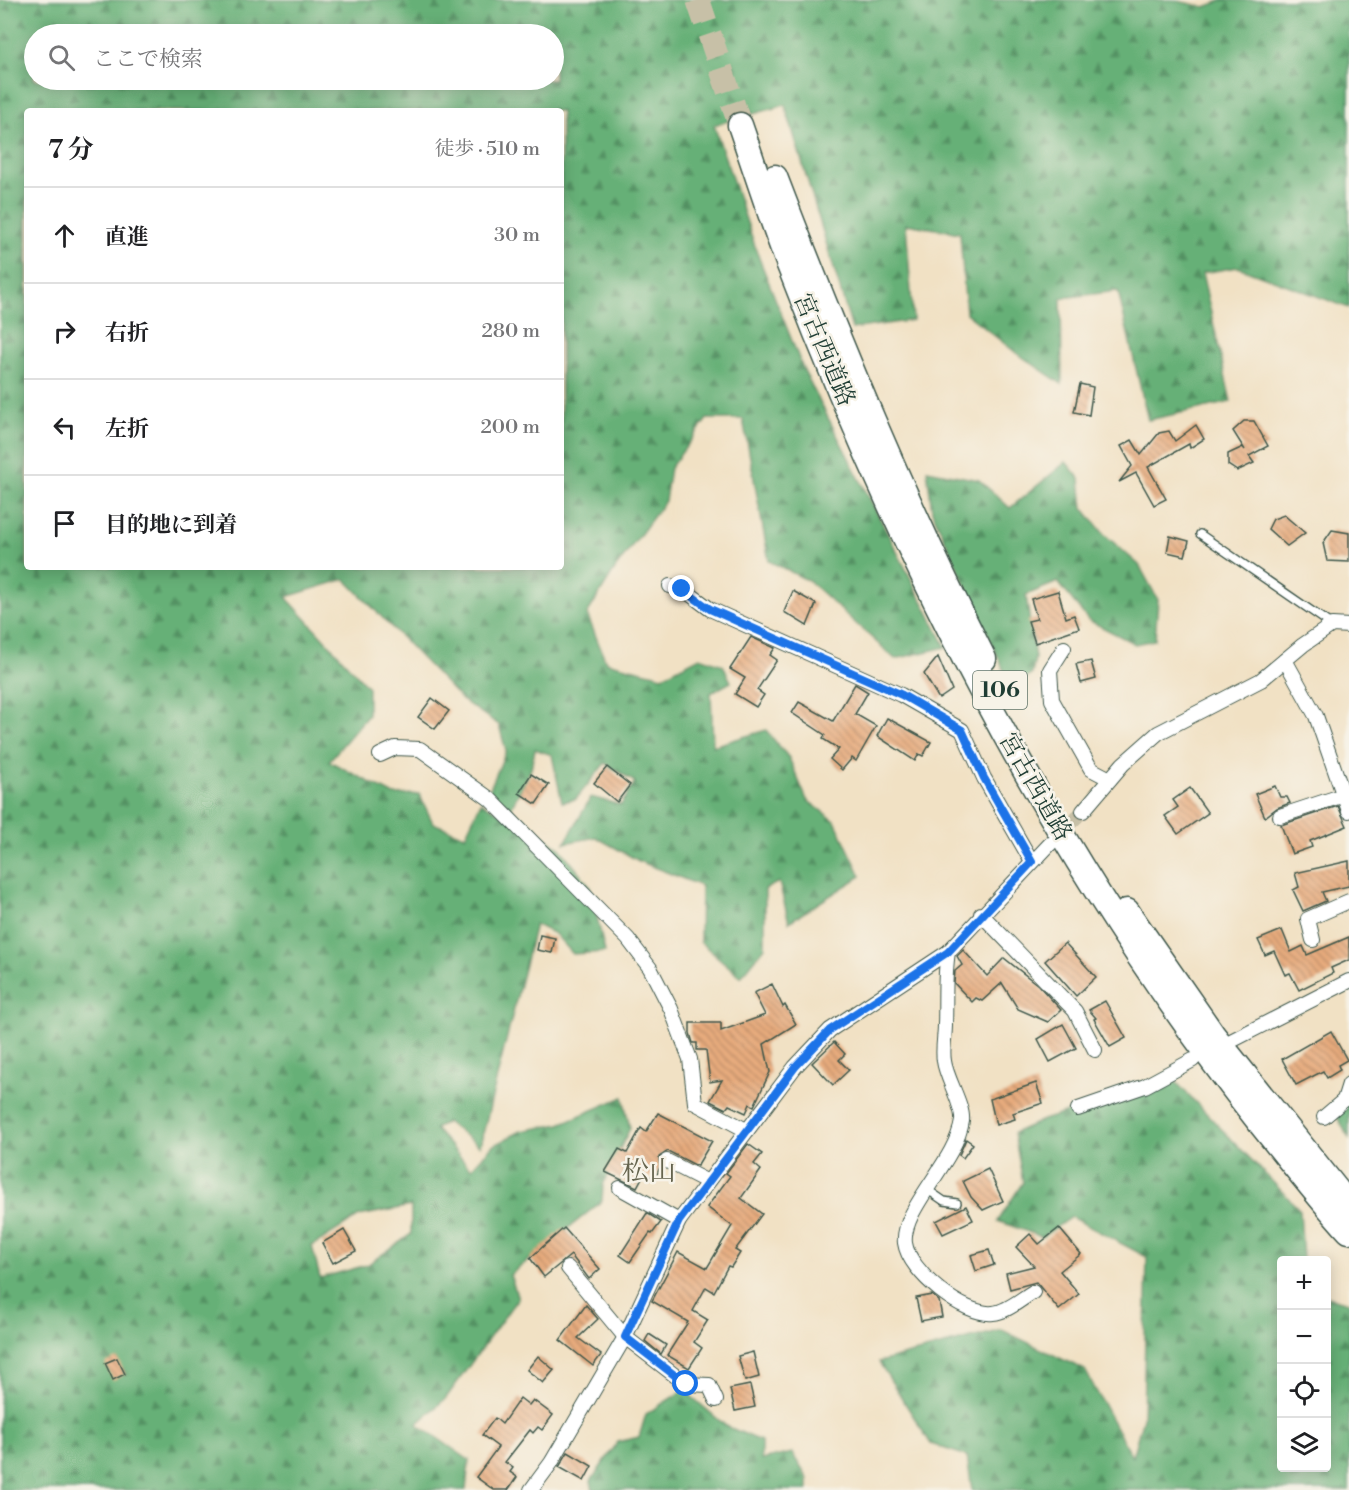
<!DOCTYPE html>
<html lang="ja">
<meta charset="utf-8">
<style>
:root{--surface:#fff;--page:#f6f6f6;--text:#202124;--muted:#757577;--line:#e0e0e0}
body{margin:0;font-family:"Libre Bodoni","Noto Serif JP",serif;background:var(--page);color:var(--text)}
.controls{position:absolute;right:18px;bottom:18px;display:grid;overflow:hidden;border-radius:6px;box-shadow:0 3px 15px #0003}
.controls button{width:54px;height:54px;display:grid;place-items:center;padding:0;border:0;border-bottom:2px solid var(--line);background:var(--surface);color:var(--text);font:30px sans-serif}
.stop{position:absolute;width:18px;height:18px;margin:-14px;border:4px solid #1a73e8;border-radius:50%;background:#fff}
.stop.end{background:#1a73e8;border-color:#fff;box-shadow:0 2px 6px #0008}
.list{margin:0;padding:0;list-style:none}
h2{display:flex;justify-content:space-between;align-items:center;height:78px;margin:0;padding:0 24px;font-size:26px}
h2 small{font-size:20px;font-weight:400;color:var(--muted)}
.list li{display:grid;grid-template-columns:39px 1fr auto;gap:18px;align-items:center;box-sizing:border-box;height:96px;padding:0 24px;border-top:2px solid var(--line)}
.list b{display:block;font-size:22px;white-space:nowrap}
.list em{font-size:20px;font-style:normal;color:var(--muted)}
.icon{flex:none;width:33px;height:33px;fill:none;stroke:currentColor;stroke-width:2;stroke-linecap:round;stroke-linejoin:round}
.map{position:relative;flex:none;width:1349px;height:1490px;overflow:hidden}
.search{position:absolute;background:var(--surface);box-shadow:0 3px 15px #0003;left:24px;top:24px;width:540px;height:66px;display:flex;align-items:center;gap:15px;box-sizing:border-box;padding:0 21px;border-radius:33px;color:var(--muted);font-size:22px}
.panel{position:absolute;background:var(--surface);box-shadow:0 3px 15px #0003;left:24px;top:108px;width:540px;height:462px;border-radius:6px}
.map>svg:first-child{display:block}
.forest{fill:url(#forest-firs);stroke:#427656;stroke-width:1.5;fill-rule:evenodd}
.building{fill:url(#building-back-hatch)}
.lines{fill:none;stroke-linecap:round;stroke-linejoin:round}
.minor-tunnel{stroke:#c7c0a7;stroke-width:14;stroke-dasharray:14 7;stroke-linecap:butt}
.motorway-tunnel{stroke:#c7c0a7;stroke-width:24;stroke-dasharray:24 12;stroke-linecap:butt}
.service-casing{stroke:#3e564a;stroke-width:10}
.minor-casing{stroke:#3e564a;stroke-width:16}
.motorway-casing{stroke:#3e564a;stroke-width:27}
.service{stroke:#fff;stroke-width:7}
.minor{stroke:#fff;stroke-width:14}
.motorway{stroke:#fff;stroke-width:24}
.route{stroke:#1a73e8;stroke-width:8}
.labels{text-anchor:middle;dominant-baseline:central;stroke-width:5;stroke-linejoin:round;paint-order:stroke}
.shield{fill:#f7f3e8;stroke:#60746a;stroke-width:1.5}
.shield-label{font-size:22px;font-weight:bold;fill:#1f3d34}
.street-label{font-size:24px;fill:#1f3d34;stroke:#f7f3e8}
.quarter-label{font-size:27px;fill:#65644e;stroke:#f7f3e8}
</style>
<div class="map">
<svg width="1349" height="1490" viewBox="0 0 1349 1490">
<defs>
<pattern id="forest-firs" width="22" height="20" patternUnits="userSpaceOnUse" patternTransform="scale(1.5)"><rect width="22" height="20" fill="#66b077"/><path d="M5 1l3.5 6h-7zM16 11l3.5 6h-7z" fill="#539062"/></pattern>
<pattern id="building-back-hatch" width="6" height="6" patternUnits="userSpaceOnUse" patternTransform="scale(1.5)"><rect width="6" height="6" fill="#e7ab7d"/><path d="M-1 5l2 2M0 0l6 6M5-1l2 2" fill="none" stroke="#bb8c67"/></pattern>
</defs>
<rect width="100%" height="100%" fill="#f7f3e8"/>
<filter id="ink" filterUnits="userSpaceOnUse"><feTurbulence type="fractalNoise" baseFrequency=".0167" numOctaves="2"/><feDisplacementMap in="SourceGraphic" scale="12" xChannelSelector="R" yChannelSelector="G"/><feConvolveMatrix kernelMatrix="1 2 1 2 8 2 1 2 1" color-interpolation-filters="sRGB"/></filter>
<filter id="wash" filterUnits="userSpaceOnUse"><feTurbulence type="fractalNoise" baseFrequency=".008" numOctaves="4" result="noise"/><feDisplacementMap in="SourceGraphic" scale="24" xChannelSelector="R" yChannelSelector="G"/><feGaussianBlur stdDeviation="1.35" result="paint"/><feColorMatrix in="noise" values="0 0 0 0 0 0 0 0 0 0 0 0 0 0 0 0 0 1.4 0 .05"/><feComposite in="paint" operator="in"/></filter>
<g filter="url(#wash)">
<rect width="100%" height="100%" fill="#f1e1c4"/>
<!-- forest -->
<g class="forest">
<path d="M 0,0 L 1173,0 L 1205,7 L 1224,0 L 1349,0 L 1349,308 L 1238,267 L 1202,273 L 1231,402 L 1148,420 L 1118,291 L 1061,298 L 1062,384 L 1015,352 L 966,313 L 960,233 L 906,224 L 913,320 L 852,329 L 785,105 L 714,125 L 759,258 L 804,371 L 946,647 L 895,659 L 809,581 L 769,561 L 743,419 L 707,419 L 670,468 L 665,501 L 615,569 L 587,614 L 606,662 L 663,676 L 700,657 L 723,665 L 731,682 L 711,693 L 713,746 L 766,730 L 789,758 L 807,800 L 835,821 L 861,876 L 789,922 L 779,882 L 765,889 L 765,947 L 741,977 L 700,942 L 701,886 L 639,861 L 596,837 L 565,843 L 591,797 L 621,805 L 635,782 L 605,763 L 576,799 L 562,802 L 552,755 L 535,749 L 531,769 L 511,808 L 489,791 L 506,751 L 499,725 L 462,700 L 345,579 L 286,597 L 368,687 L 368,715 L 329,761 L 394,795 L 419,794 L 433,823 L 465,836 L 481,802 L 558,846 L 590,886 L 605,952 L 573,954 L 555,934 L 535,924 L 480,1146 L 446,1122 L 435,1129 L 471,1169 L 492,1146 L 521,1131 L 560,1124 L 623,1097 L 630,1128 L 603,1185 L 602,1201 L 510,1275 L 518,1298 L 446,1398 L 417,1424 L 469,1460 L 466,1490 L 0,1490 ZM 34,34 L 554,34 L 554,80 L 34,80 ZM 27,111 L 561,111 L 561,567 L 27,567 ZM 411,1206 L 411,1234 L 367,1265 L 320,1278 L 312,1246 L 359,1216 Z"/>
<polygon points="1066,462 1080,479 1083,508 1104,534 1139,565 1158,600 1155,640 1135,644 1088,620 1058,582 1026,595 1035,658 1032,674 1012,688 932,511 927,470 979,480 1010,508"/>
<polygon points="1173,1079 1300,1210 1303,1260 1282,1260 1282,1468 1326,1468 1327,1297 1349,1303 1349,1490 972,1490 967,1456 931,1444 879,1362 1002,1330 1085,1370 1132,1457 1143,1418 1147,1257 1071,1217 1042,1237 998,1221 1023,1182 1014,1133 1043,1120"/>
<polygon points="1349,1098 1349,1138 1337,1117"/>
<polygon points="684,1390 726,1426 761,1441 761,1460 792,1453 808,1479 808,1490 593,1490 591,1481 618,1442 639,1437 646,1414"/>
</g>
<g id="blocks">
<!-- building -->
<g class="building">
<polygon points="1080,384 1093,387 1089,415 1074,412"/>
<polygon points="1244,421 1254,421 1268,446 1249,456 1254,463 1237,471 1228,465 1228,454 1243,447 1245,450 1233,431"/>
<polygon points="1196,425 1204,439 1190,448 1189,444 1148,467 1166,499 1154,505 1136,473 1119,482 1132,466 1121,446 1132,440 1141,455 1159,433 1169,431 1175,441"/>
<polygon points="1284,515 1305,533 1287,546 1268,529 1273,519"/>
<polygon points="1332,530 1349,533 1349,562 1327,561 1323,543"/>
<polygon points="1170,536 1189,541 1185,556 1167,552"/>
<polygon points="793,591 816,604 807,626 784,612"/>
<polygon points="1058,591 1066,618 1074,615 1079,628 1035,643 1028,621 1037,619 1031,599"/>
<polygon points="751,637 775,648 770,655 777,660 757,690 764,695 756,707 735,694 745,678 730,669"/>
<polygon points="938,657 952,690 939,699 924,674"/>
<polygon points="1091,661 1096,679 1081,683 1076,664"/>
<polygon points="855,684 868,692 855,714 876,726 856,761 852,758 842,770 830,759 839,749 823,739 825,735 792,713 799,702 833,721"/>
<polygon points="432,698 449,711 435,729 418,717"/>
<polygon points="887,718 931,742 923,756 919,754 915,761 877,736"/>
<polygon points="607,767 630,785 617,802 594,783"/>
<polygon points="531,774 549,785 536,804 519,793"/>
<polygon points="1275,786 1280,797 1287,797 1290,803 1277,808 1265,817 1255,794"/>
<polygon points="1190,788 1208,813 1178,834 1165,816 1178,807 1173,800"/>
<polygon points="1338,806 1347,826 1310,841 1312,847 1292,854 1281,825"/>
<polygon points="1349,861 1349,886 1322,892 1326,901 1303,911 1293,890 1299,887 1295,873"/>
<polygon points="1282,930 1291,952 1303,946 1307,955 1349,937 1349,960 1331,968 1333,973 1299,990 1290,973 1285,975 1274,951 1265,955 1258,940"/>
<polygon points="540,935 555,938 552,953 537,950"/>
<polygon points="1065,943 1096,977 1076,996 1045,961"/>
<polygon points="963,950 987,976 1004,958 1038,985 1061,1010 1048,1022 1018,1009 1002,983 982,1001 976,998 972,1002 954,983 955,971 962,965 957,956"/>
<polygon points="772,984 783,1007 785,1005 796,1024 764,1044 770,1072 754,1106 750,1104 746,1113 729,1105 726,1109 710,1101 722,1080 710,1082 706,1050 697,1050 697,1043 693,1043 690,1033 690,1023 721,1023 721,1031 765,1015 754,993"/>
<polygon points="1105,1001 1126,1038 1110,1047 1094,1019 1096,1018 1089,1010"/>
<polygon points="1063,1024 1076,1048 1050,1062 1038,1039"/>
<polygon points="1331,1031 1347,1060 1338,1065 1340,1070 1327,1078 1323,1071 1296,1085 1282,1059"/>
<polygon points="834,1042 845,1054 839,1060 849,1070 833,1085 812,1063"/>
<polygon points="1036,1083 1043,1103 1013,1113 1015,1119 996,1125 990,1099"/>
<polygon points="658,1113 712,1141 697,1166 668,1151 659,1157 660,1167 655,1179 644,1174 637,1187 605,1172 619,1149 627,1153 641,1128 646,1132"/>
<polygon points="966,1139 973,1144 963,1158 959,1155"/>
<polygon points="748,1144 762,1154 754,1164 761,1170 741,1198 762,1214 735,1250 740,1253 731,1267 728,1266 714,1292 706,1287 693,1311 708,1320 694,1342 702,1348 689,1368 667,1355 688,1322 652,1301 678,1252 707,1268 732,1226 707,1207 730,1176 726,1173"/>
<polygon points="988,1169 1003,1201 983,1210 971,1197 963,1181"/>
<polygon points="966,1206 973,1220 943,1234 936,1221"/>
<polygon points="647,1213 661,1222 652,1234 650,1233 630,1262 620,1255"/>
<polygon points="564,1228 600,1269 589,1279 571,1255 544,1277 530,1258"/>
<polygon points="1059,1228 1081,1254 1060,1271 1079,1294 1059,1310 1036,1282 1010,1289 1006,1273 1034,1266 1016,1247 1030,1234 1039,1244"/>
<polygon points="344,1230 356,1251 333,1263 322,1243"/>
<polygon points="989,1250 994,1265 976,1271 971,1255"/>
<polygon points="932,1295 939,1301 942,1317 921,1321 916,1298"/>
<polygon points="586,1305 598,1319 578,1338 601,1355 593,1366 560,1340"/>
<polygon points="649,1334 666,1345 661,1354 645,1341"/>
<polygon points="753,1352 759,1377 745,1381 738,1356"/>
<polygon points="538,1356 554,1370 543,1383 527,1370"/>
<polygon points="117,1358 125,1374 113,1380 105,1363"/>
<polygon points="750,1385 755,1407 735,1411 730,1389"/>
<polygon points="520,1398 529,1405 533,1400 553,1415 542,1430 538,1427 533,1433 530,1430 505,1462 513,1468 510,1472 517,1477 508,1490 494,1490 476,1477 498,1447 482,1435 495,1418 502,1424"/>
<polygon points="568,1452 592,1466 584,1481 559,1467"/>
</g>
</g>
</g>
<g filter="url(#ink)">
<use href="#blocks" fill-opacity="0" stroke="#3e564a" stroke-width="1.5"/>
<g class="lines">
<!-- minor-tunnel -->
<polyline class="minor-tunnel" points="1056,837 1083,811"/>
<!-- motorway-tunnel -->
<polyline class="motorway-tunnel" points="698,0 740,125"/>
<defs>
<g id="service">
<polyline points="1200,534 1332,625"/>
<polyline points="928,1190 944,1201 957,1203"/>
</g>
<g id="minor">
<polyline points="670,586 683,589 710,609 901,695 962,730 984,778 1032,862"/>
<polyline points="1064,648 1050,670 1052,700 1091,769 1110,779"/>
<polyline points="1285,660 1316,716 1349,811"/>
<polyline points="380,755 395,748 420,749 490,799 628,939 650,968 671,1009 690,1059 695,1103 746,1130"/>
<polyline points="1083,811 1123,764 1158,733 1261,680 1303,645 1332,625 1349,626"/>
<polyline points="1280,816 1344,795"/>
<polyline points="981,914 1075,1011 1095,1050"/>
<polyline points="1313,940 1308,919 1349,901"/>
<path d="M 948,952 C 944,976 946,1000 945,1025 C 945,1036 942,1050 944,1061 C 946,1078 964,1106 962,1121 C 956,1162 901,1209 905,1243 C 909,1272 964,1316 993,1313 C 1007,1312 1021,1299 1033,1292"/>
<polyline points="1231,1041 1349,981"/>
<polyline points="1078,1109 1145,1086 1193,1060"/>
<polyline points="1324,1117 1344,1100 1349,1084"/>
<polyline points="667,1161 706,1181"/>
<polyline points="620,1188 679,1221"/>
<polyline points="568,1268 625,1337 686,1384 709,1385 716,1400"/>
<polyline points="531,1490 551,1463 625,1337 679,1221 795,1067 830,1030 948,952 1050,844"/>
</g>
<g id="motorway">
<path d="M 740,125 C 757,174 772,223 791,270 C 908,573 1058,868 1260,1123 C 1289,1159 1318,1197 1349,1231"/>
<path d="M 775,177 C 838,341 905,503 984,659"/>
<polyline points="1127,911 1214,1036 1349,1205"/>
</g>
</defs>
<!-- service casing -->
<use href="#service" class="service-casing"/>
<!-- minor casing -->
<use href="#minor" class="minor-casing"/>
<!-- motorway casing -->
<use href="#motorway" class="motorway-casing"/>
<!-- service -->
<use href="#service" class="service"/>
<!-- minor -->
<use href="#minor" class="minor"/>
<!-- motorway -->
<use href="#motorway" class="motorway"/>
</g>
</g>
<g class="lines" filter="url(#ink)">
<!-- route -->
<polyline class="route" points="682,589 710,609 902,695 962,730 984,778 1032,862 948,952 830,1030 795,1067 679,1221 625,1337 686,1384"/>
</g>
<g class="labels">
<!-- shield labels -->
<rect class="shield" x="973" y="671" width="54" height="38" rx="4.5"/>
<g class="shield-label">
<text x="1000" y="690">106</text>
</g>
<!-- street labels -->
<g class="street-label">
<text transform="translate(824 350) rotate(67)">宮古西道路</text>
<text transform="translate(1035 787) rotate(60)">宮古西道路</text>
</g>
<!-- quarter labels -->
<g class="quarter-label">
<text x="649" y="1172">松山</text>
</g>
</g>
</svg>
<div class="controls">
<button>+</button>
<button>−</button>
<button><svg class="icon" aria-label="locate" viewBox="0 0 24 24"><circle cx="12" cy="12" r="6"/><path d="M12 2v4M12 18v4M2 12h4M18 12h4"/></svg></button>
<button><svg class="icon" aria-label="layers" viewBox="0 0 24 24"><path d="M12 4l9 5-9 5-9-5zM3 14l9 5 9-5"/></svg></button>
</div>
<div class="stop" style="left:686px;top:1384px"></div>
<div class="stop end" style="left:682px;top:589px"></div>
<div class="search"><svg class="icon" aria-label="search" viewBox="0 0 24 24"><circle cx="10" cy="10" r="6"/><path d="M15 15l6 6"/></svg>ここで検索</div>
<section class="panel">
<h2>7 分<small>徒歩 · 510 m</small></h2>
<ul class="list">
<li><svg class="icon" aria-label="ahead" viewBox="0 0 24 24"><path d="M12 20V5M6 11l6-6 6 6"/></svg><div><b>直進</b></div><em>30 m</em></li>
<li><svg class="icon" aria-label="right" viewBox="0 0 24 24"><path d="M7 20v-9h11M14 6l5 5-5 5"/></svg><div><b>右折</b></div><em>280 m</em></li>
<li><svg class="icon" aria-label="left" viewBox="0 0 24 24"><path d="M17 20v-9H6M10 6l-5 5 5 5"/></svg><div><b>左折</b></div><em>200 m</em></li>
<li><svg class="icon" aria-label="arrive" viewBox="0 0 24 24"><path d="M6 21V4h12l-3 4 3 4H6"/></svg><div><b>目的地に到着</b></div></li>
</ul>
</section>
</div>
